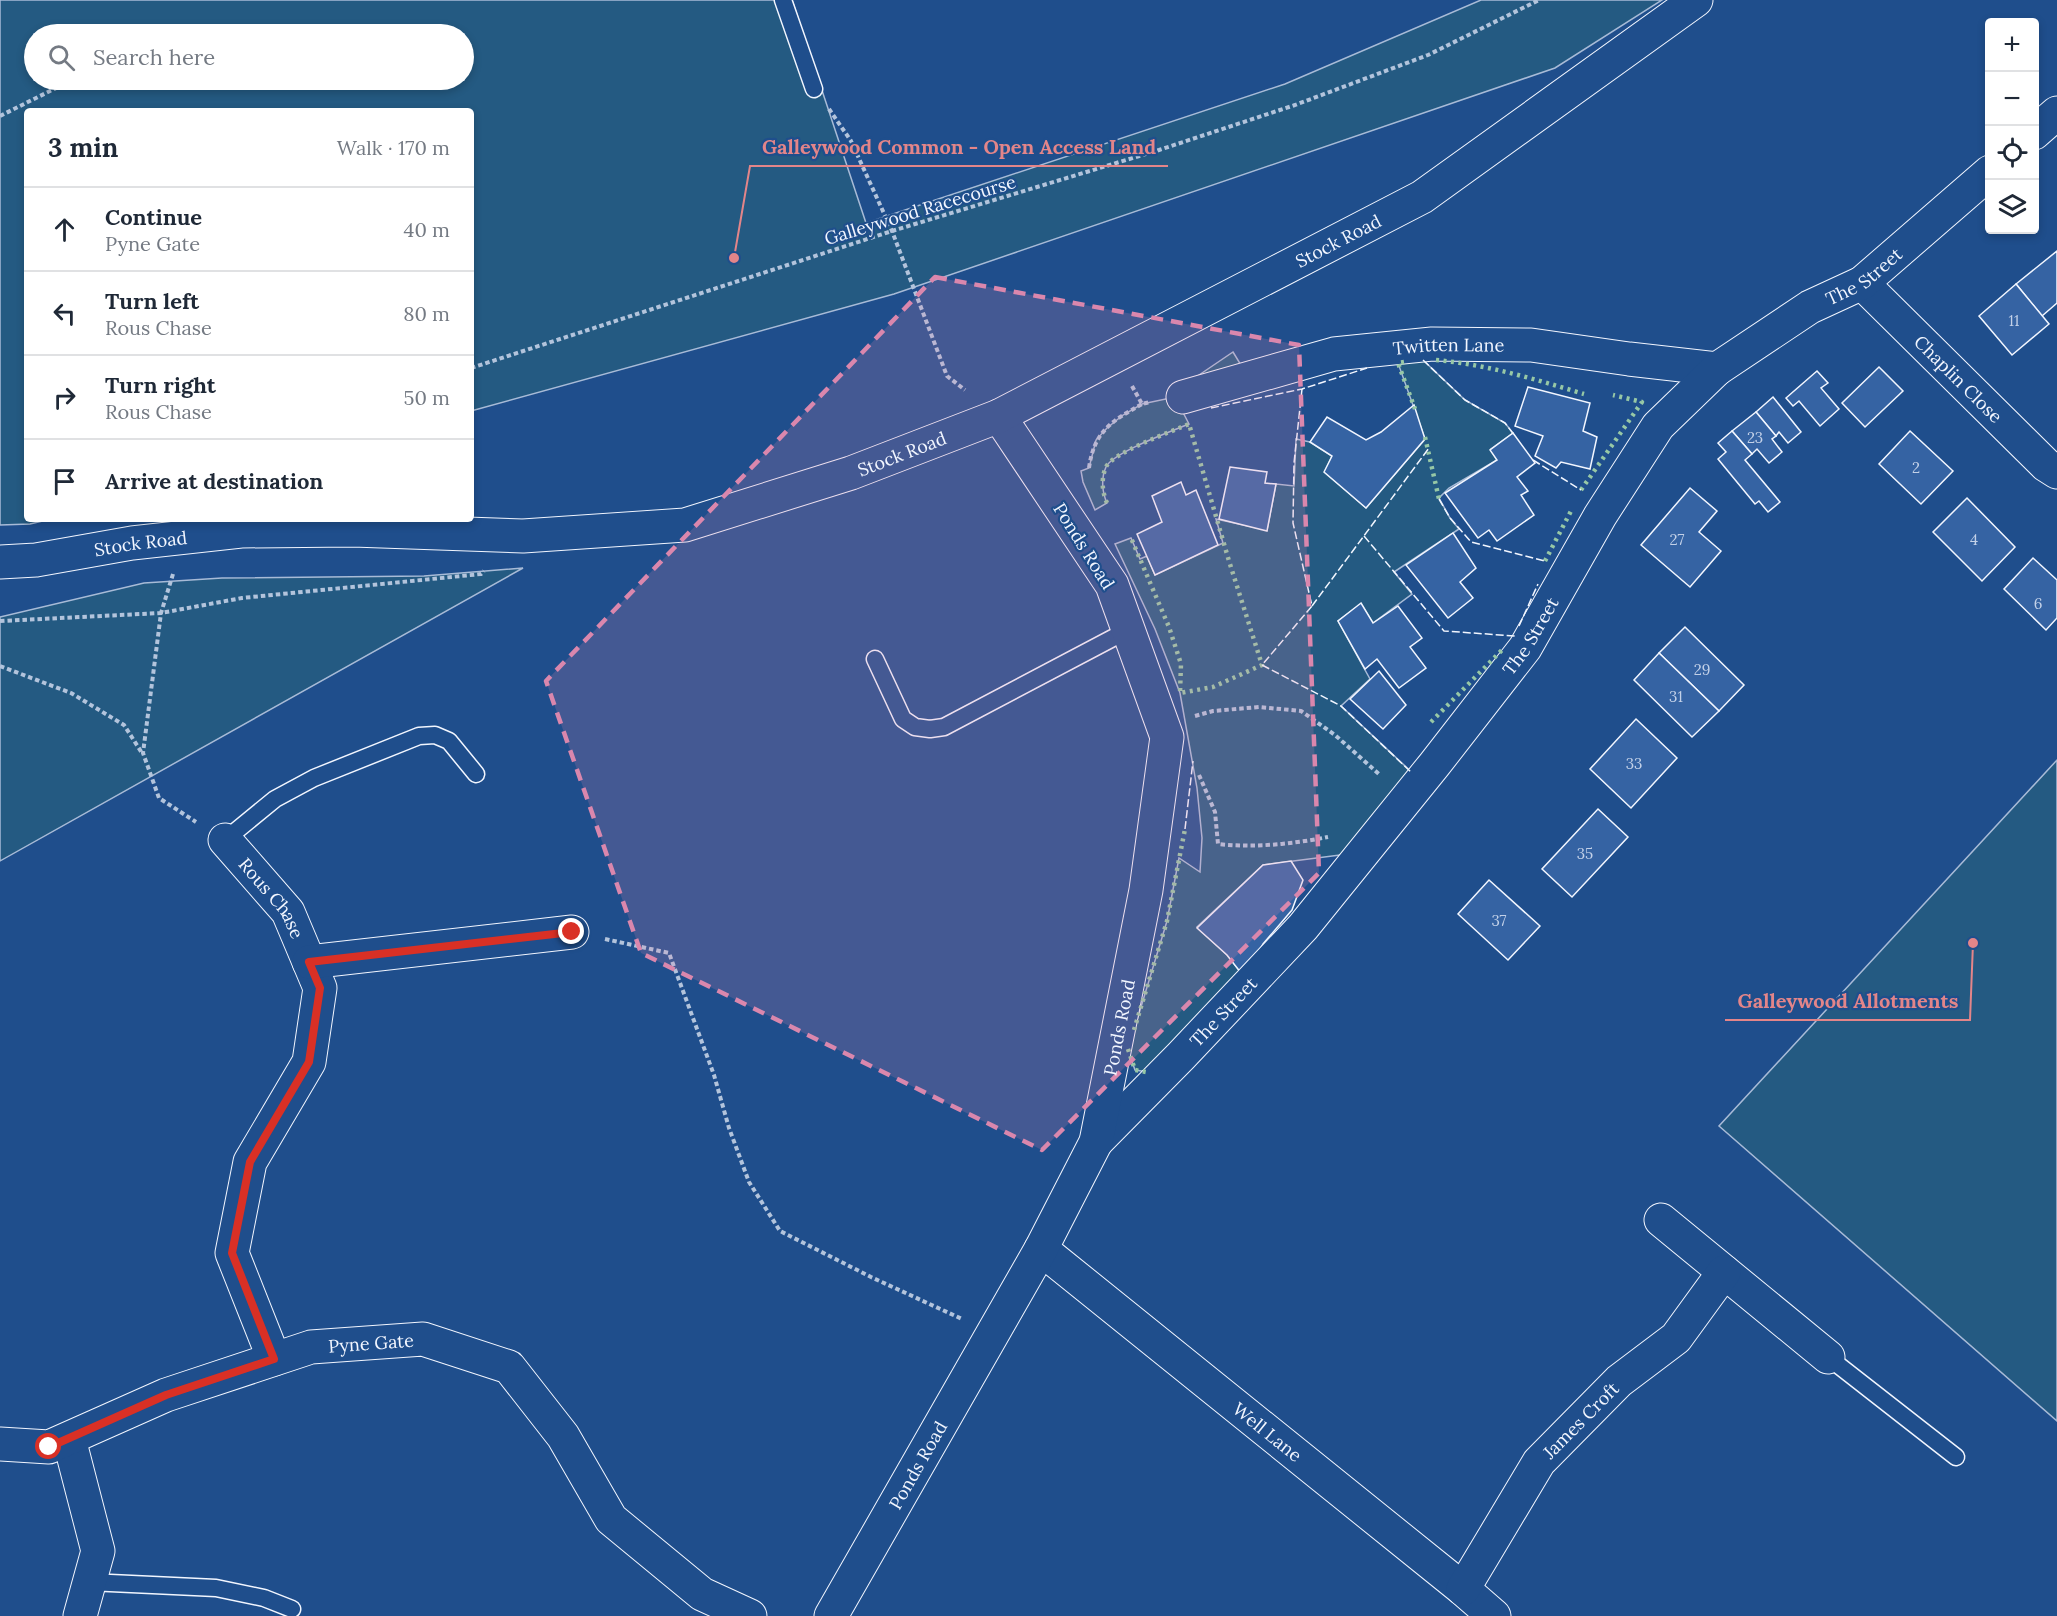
<!DOCTYPE html>
<meta charset="utf-8">
<style>
:root{--surface:#fff;--page:#f6f6f7;--text:#1f2937;--muted:#747a83;--line:#e0e1e3}
body{margin:0;font-family:Lora,serif;background:var(--page);color:var(--text)}
.controls{position:absolute;right:18px;top:18px;display:grid;overflow:hidden;border-radius:6px;box-shadow:0 3px 9px #0003}
.controls button{width:54px;height:54px;display:grid;place-items:center;padding:0;border:0;border-bottom:2px solid var(--line);background:var(--surface);color:var(--text);font:30px sans-serif}
.stop{position:absolute;width:18px;height:18px;margin:-14px;border:4px solid #d93025;border-radius:50%;background:#fff}
.stop.end{background:#d93025;border-color:#fff;box-shadow:0 2px 6px #0008}
.list{margin:0;padding:0;list-style:none}
h2{display:flex;justify-content:space-between;align-items:center;height:78px;margin:0;padding:0 24px;font-size:26px}
h2 small{font-size:20px;font-weight:400;color:var(--muted)}
.list li{display:grid;grid-template-columns:39px 1fr auto;gap:18px;align-items:center;box-sizing:border-box;height:84px;padding:0 24px;border-top:2px solid var(--line)}
.list b{display:block;font-size:22px;white-space:nowrap}
.list p{margin:0;font-size:20px;white-space:nowrap;color:var(--muted)}
.list em{font-size:20px;font-style:normal;color:var(--muted)}
.icon{flex:none;width:33px;height:33px;fill:none;stroke:currentColor;stroke-width:2;stroke-linecap:round;stroke-linejoin:round}
.map{position:relative;flex:none;width:2057px;height:1616px;overflow:hidden}
.search{position:absolute;background:var(--surface);box-shadow:0 3px 9px #0003;left:24px;top:24px;width:450px;height:66px;display:flex;align-items:center;gap:15px;box-sizing:border-box;padding:0 21px;border-radius:33px;color:var(--muted);font-size:22px}
.panel{position:absolute;background:var(--surface);box-shadow:0 3px 9px #0003;left:24px;top:108px;width:450px;height:414px;border-radius:6px}
.map>svg:first-child{display:block}
.green{fill:#245a82;stroke:#a8bbd7;stroke-width:1.5;fill-rule:evenodd}
.building{fill:#3563a3;stroke:#f2f6ff;stroke-width:1.5}
.lines{fill:none;stroke-linecap:round;stroke-linejoin:round}
.lane-casing{stroke:#f2f6ff;stroke-width:19}
.street-casing{stroke:#f2f6ff;stroke-width:35}
.secondary-casing{stroke:#f2f6ff;stroke-width:35}
.path{stroke:#b3c4dc;stroke-width:4;stroke-dasharray:4.5 3;stroke-linecap:butt}
.lane{stroke:#1f4e8c;stroke-width:16}
.street{stroke:#1f4e8c;stroke-width:33}
.secondary{stroke:#1f4e8c;stroke-width:33}
.hedge{stroke:#97c8a6;stroke-width:4.5;stroke-dasharray:3 4.5;stroke-linecap:butt}
.fence{stroke:#f2f6ff;stroke-width:1.5;stroke-dasharray:8 3;stroke-linecap:butt}
.route{stroke:#d93025;stroke-width:8}
.marked{fill:#da87ad;fill-opacity:0.2;stroke:#da87ad;stroke-width:4.5;stroke-dasharray:12 8;stroke-linejoin:round}
.labels{text-anchor:middle;dominant-baseline:central;stroke-width:4.5;stroke-linejoin:round;paint-order:stroke}
.number-label{font-size:15px;fill:#c3d1e8}
.street-label{font-size:18px;fill:#f2f6ff;stroke:#1f4e8c}
.leader{fill:none;stroke:#e38589;stroke-width:2}
.callout-dot{fill:#e38589;stroke:#1f4e8c;stroke-width:2}
.callout-label{font-size:20px;text-anchor:middle;font-weight:bold;fill:#e38589;stroke:#1f4e8c;stroke-width:4.5;stroke-linejoin:round;paint-order:stroke}
</style>
<div class="map">
<svg width="2057" height="1616" viewBox="0 0 2057 1616">
<rect width="100%" height="100%" fill="#1f4e8c"/>
<!-- green -->
<g class="green">
<path d="M 0,0 L 792,0 L 866,223 L 1285,84 L 1481,0 L 1662,0 L 1555,68 L 894,294 L 471,411 L 471,111 L 27,111 L 27,519 L 51,519 L 30,524 L 0,525 ZM 34,34 L 464,34 L 464,80 L 34,80 Z"/>
<polygon points="1233,352 1244,370 1171,394"/>
<polygon points="1423,360 1465,400 1505,423 1513,433 1491,449 1497,460 1449,488 1439,498 1450,518 1459,529 1394,572 1412,594 1373,623 1361,604 1338,621 1370,679 1341,706 1420,780 1356,856 1340,855 1263,865 1197,927 1227,955 1245,978 1148,1072 1135,1070 1128,1050 1167,921 1179,858 1200,872 1202,838 1197,788 1180,693 1155,629 1115,544 1131,538 1140,559 1147,556 1155,575 1223,543 1216,519 1267,530 1276,484 1294,486 1296,439 1310,442 1332,456 1325,472 1366,508 1425,439 1398,363"/>
<path d="M 1175,397 L 1189,424 C 1172,431 1112,453 1106,467 C 1101,478 1102,492 1107,503 L 1095,510 L 1083,482 L 1081,471 L 1089,468 L 1096,440 L 1107,428 L 1123,415 L 1142,404 Z"/>
<polygon points="523,568 0,861 0,617 144,583 222,578 424,576"/>
<polygon points="2057,760 2057,1421 1719,1126"/>
</g>
<!-- building -->
<g class="building">
<polygon points="2057,251 2057,303 2042,316 2016,284"/>
<polygon points="2016,284 2049,324 2012,355 1979,316"/>
<polygon points="1879,367 1903,391 1865,427 1842,403"/>
<polygon points="1817,371 1828,383 1821,388 1839,409 1820,426 1799,401 1793,406 1786,398"/>
<polygon points="1528,387 1590,403 1583,431 1597,437 1590,469 1561,462 1556,468 1535,456 1543,436 1515,426"/>
<polygon points="1773,397 1801,432 1788,443 1779,432 1776,436 1756,412"/>
<polygon points="1414,405 1425,439 1366,508 1324,472 1332,456 1310,442 1327,417 1366,440 1381,432"/>
<polygon points="1756,412 1776,436 1772,439 1782,452 1769,463 1757,449 1752,454 1732,431"/>
<polygon points="1732,431 1752,454 1745,460 1780,502 1768,512 1759,501 1755,504 1718,459 1726,452 1718,443"/>
<polygon points="1910,431 1953,471 1921,504 1879,464"/>
<polygon points="1513,433 1535,463 1517,477 1528,491 1521,495 1534,515 1497,541 1489,530 1478,538 1445,493 1497,460 1490,450"/>
<polygon points="1230,467 1267,472 1265,483 1276,484 1267,531 1219,519"/>
<polygon points="1181,482 1186,495 1196,490 1218,545 1155,575 1137,534 1162,522 1152,496"/>
<polygon points="1690,488 1717,511 1699,532 1721,551 1690,587 1641,545"/>
<polygon points="1967,498 2015,547 1982,581 1933,532"/>
<polygon points="1453,533 1476,568 1460,582 1473,598 1448,618 1406,565"/>
<polygon points="2033,558 2057,580 2057,618 2046,630 2004,589"/>
<polygon points="1361,603 1373,623 1398,606 1422,638 1410,647 1426,668 1399,688 1377,659 1365,669 1338,621"/>
<polygon points="1685,627 1744,685 1719,711 1659,653"/>
<polygon points="1659,653 1719,711 1692,737 1634,680"/>
<polygon points="1379,671 1406,705 1383,729 1350,699"/>
<polygon points="1636,719 1677,758 1631,808 1590,769"/>
<polygon points="1598,809 1628,837 1572,897 1542,869"/>
<polygon points="1291,861 1303,880 1292,910 1263,944 1245,978 1227,955 1197,928 1263,865"/>
<polygon points="1489,880 1540,926 1508,960 1458,914"/>
</g>
<g class="lines">
<defs>
<g id="lane">
<polyline points="783,0 814,89"/>
<polyline points="875,659 903,719 915,727 930,729 944,727 1128,630"/>
<polyline points="225,840 275,799 314,778 419,736 435,735 449,741 476,774"/>
<polyline points="1828,1357 1956,1457"/>
<polyline points="89,1582 216,1588 264,1598 292,1609"/>
</g>
<g id="street">
<polyline points="2034,133 2057,113"/>
<path id="s1" d="M 1862,283 L 2046,465 L 2057,472"/>
<path id="s2" d="M 1183,397 L 1334,354 L 1432,344 L 1531,345 L 1629,359 L 1717,369"/>
<path id="s3" d="M 225,840 L 288,912 L 320,988 L 309,1062 L 250,1162 L 232,1253 L 274,1359"/>
<polyline points="309,962 572,932"/>
<path id="s4" d="M 1096,1142 L 1181,1056 L 1303,927 L 1434,765 L 1525,648 L 1600,516 L 1658,426 L 1717,369 L 1810,307 L 1862,283 L 1990,172"/>
<polyline points="1661,1220 1828,1357"/>
<path id="s5" d="M 1041,1249 L 1463,1589 L 1494,1616"/>
<polyline points="69,1439 98,1551 80,1616"/>
<path id="s6" d="M 0,1444 L 49,1447 L 166,1395 L 311,1347 L 423,1339 L 509,1367 L 563,1436 L 611,1519 L 702,1594 L 750,1616"/>
<path id="s7" d="M 1463,1589 L 1539,1462 L 1619,1381 L 1676,1338 L 1724,1272"/>
<path id="s8" d="M 831,1616 L 1041,1249 L 1096,1142 L 1146,890 L 1167,737 L 1112,585 L 999,416"/>
</g>
<g id="secondary">
<path id="s9" d="M 0,562 L 36,560 L 132,543 L 241,531 L 353,530 L 523,536 L 685,525 L 851,473 L 999,416 L 1422,197 L 1696,0"/>
</g>
</defs>
<!-- lane casing -->
<use href="#lane" class="lane-casing"/>
<!-- street casing -->
<use href="#street" class="street-casing"/>
<!-- secondary casing -->
<use href="#secondary" class="secondary-casing"/>
<!-- path -->
<g class="path">
<polyline points="829,109 851,141 892,231 947,376 965,390"/>
<polyline points="0,116 72,80"/>
<polyline points="471,368 892,231 1159,150 1295,105 1428,55 1539,0"/>
<polyline points="1132,386 1142,404 1150,402"/>
<path d="M 1089,468 C 1094,431 1112,421 1142,404"/>
<polyline points="173,574 161,613 143,753 159,798 196,822"/>
<polyline points="0,621 161,613 242,598 481,574 484,571"/>
<polyline points="0,666 71,693 124,725 142,753"/>
<polyline points="1195,716 1213,711 1259,707 1301,711 1335,735 1380,775"/>
<path d="M 1199,775 L 1215,812 L 1218,844 C 1255,848 1292,844 1328,837"/>
<polyline points="605,939 669,953 714,1075 729,1128 749,1182 780,1231 871,1277 962,1319"/>
</g>
<!-- lane -->
<use href="#lane" class="lane"/>
<!-- street -->
<use href="#street" class="street"/>
<!-- secondary -->
<use href="#secondary" class="secondary"/>
<!-- hedge -->
<g class="hedge">
<path d="M 1436,360 C 1489,365 1534,379 1584,394"/>
<polyline points="1404,362 1398,363 1415,409"/>
<polyline points="1425,437 1439,499"/>
<polyline points="1581,490 1642,402 1613,395"/>
<path d="M 1107,503 C 1102,492 1101,478 1106,467 C 1112,453 1173,431 1189,424 L 1229,561 L 1262,665 L 1213,687 L 1180,693 L 1181,664 L 1169,627 L 1131,538"/>
<polyline points="1545,561 1571,511"/>
<polyline points="1431,722 1503,649"/>
<polyline points="1134,1030 1167,921 1185,829"/>
<polyline points="1128,1049 1135,1070 1146,1072"/>
</g>
<!-- fence -->
<g class="fence">
<polyline points="1423,360 1465,400 1505,423 1515,436"/>
<polyline points="1302,389 1294,463 1293,523 1312,606 1262,665 1341,706 1412,773"/>
<polyline points="1211,408 1302,389 1367,368"/>
<polyline points="1533,460 1581,490"/>
<polyline points="1439,499 1450,518 1471,542 1545,561"/>
<polyline points="1364,536 1444,631 1515,636 1516,634"/>
<polyline points="1312,606 1429,448"/>
<polyline points="1519,626 1538,584"/>
<polyline points="1185,829 1193,761"/>
</g>
</g>
<g class="lines">
<!-- route -->
<polyline class="route" points="49,1447 166,1395 274,1359 232,1253 250,1162 309,1062 320,988 309,962 572,932"/>
</g>
<!-- marked area -->
<path class="marked" d="M 935,277 L 1299,345 L 1319,873 L 1042,1150 L 641,953 L 546,681 Z"/>
<g class="labels">
<!-- number labels -->
<g class="number-label">
<text x="2014" y="320">11</text>
<text x="1755" y="437">23</text>
<text x="1916" y="467">2</text>
<text x="1677" y="539">27</text>
<text x="1974" y="539">4</text>
<text x="2038" y="603">6</text>
<text x="1702" y="669">29</text>
<text x="1676" y="696">31</text>
<text x="1634" y="763">33</text>
<text x="1585" y="853">35</text>
<text x="1499" y="920">37</text>
</g>
<!-- street labels -->
<g class="street-label">
<text transform="translate(920 210) rotate(-17)">Galleywood Racecourse</text>
<text stroke="none"><textPath href="#s9" startOffset="1402">Stock Road</textPath></text>
<text stroke="none"><textPath href="#s4" startOffset="1170">The Street</textPath></text>
<text stroke="none"><textPath href="#s2" startOffset="272">Twitten Lane</textPath></text>
<text stroke="none"><textPath href="#s1" startOffset="136">Chaplin Close</textPath></text>
<text stroke="none"><textPath href="#s9" startOffset="916">Stock Road</textPath></text>
<text stroke="none"><textPath href="#s9" startOffset="142">Stock Road</textPath></text>
<text transform="translate(1084 546) rotate(58)">Ponds Road</text>
<text stroke="none"><textPath href="#s4" startOffset="668">The Street</textPath></text>
<text stroke="none"><textPath href="#s3" startOffset="75">Rous Chase</textPath></text>
<text stroke="none"><textPath href="#s4" startOffset="182">The Street</textPath></text>
<text stroke="none"><textPath href="#s8" startOffset="660">Ponds Road</textPath></text>
<text stroke="none"><textPath href="#s6" startOffset="390">Pyne Gate</textPath></text>
<text stroke="none"><textPath href="#s7" startOffset="207">James Croft</textPath></text>
<text stroke="none"><textPath href="#s5" startOffset="291">Well Lane</textPath></text>
<text stroke="none"><textPath href="#s8" startOffset="174">Ponds Road</textPath></text>
</g>
</g>
<!-- callouts -->
<path class="leader" d="M734 258L750 166H1168M1973 943L1970 1020H1725"/>
<g class="callout-dot">
<circle cx="734" cy="258" r="6"/>
<circle cx="1973" cy="943" r="6"/>
</g>
<g class="callout-label">
<text x="959" y="154">Galleywood Common - Open Access Land</text>
<text x="1848" y="1008">Galleywood Allotments</text>
</g>
</svg>
<div class="controls">
<button>+</button>
<button>−</button>
<button><svg class="icon" aria-label="locate" viewBox="0 0 24 24"><circle cx="12" cy="12" r="6"/><path d="M12 2v4M12 18v4M2 12h4M18 12h4"/></svg></button>
<button><svg class="icon" aria-label="layers" viewBox="0 0 24 24"><path d="M12 4l9 5-9 5-9-5zM3 14l9 5 9-5"/></svg></button>
</div>
<div class="stop" style="left:49px;top:1447px"></div>
<div class="stop end" style="left:572px;top:932px"></div>
<div class="search"><svg class="icon" aria-label="search" viewBox="0 0 24 24"><circle cx="10" cy="10" r="6"/><path d="M15 15l6 6"/></svg>Search here</div>
<section class="panel">
<h2>3 min<small>Walk · 170 m</small></h2>
<ul class="list">
<li><svg class="icon" aria-label="ahead" viewBox="0 0 24 24"><path d="M12 20V5M6 11l6-6 6 6"/></svg><div><b>Continue</b><p>Pyne Gate</p></div><em>40 m</em></li>
<li><svg class="icon" aria-label="left" viewBox="0 0 24 24"><path d="M17 20v-9H6M10 6l-5 5 5 5"/></svg><div><b>Turn left</b><p>Rous Chase</p></div><em>80 m</em></li>
<li><svg class="icon" aria-label="right" viewBox="0 0 24 24"><path d="M7 20v-9h11M14 6l5 5-5 5"/></svg><div><b>Turn right</b><p>Rous Chase</p></div><em>50 m</em></li>
<li><svg class="icon" aria-label="arrive" viewBox="0 0 24 24"><path d="M6 21V4h12l-3 4 3 4H6"/></svg><div><b>Arrive at destination</b></div></li>
</ul>
</section>
</div>
